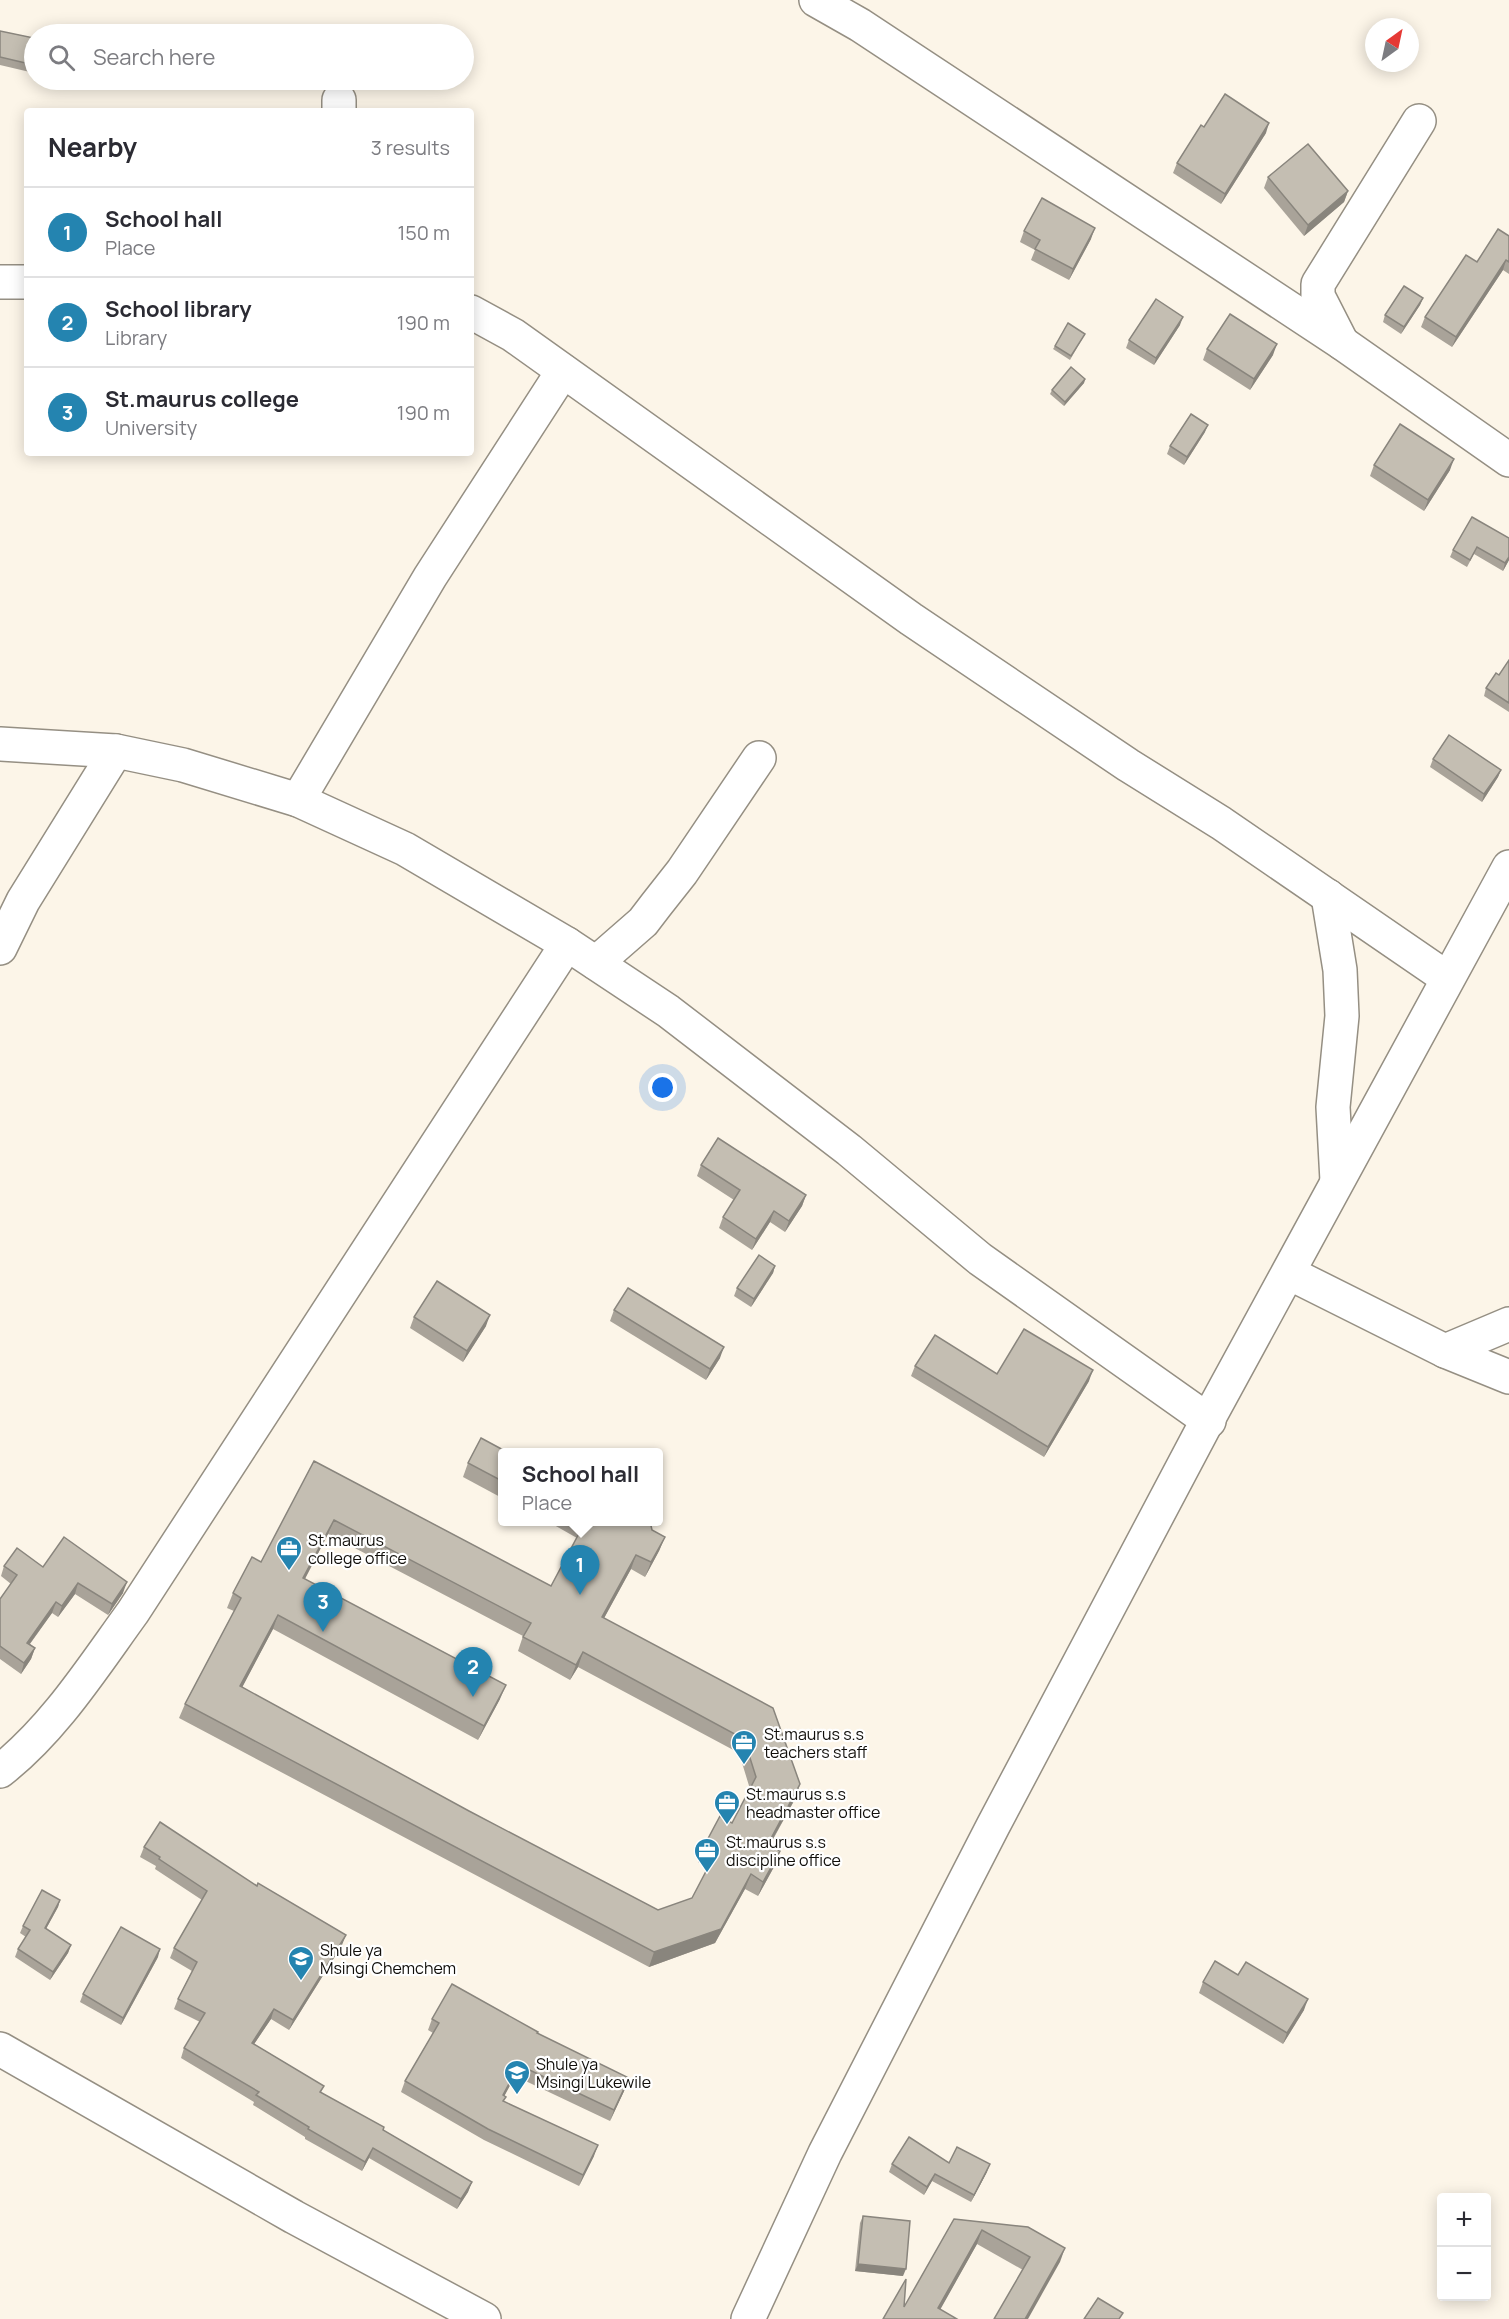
<!DOCTYPE html>
<meta charset="utf-8">
<style>
:root{--surface:#fff;--page:#f2f2f3;--text:#2b2b33;--muted:#7c7c81;--line:#e1e1e2;--accent:#2484b0}
body{margin:0;font-family:Manrope,sans-serif;background:var(--page);color:var(--text)}
.controls{position:absolute;right:18px;bottom:18px;display:grid;overflow:hidden;border-radius:6px;box-shadow:0 3px 15px #0003}
.controls button{width:54px;height:54px;display:grid;place-items:center;padding:0;border:0;border-bottom:2px solid var(--line);background:var(--surface);color:var(--text);font:30px sans-serif}
.compass{position:absolute;left:1365px;top:18px;width:54px;height:54px;border-radius:50%;background:var(--surface);box-shadow:0 3px 15px #0003;rotate:33deg}
.you{position:absolute;left:663px;top:1088px;width:21px;height:21px;margin:-15px;border:4px solid #fff;border-radius:50%;background:#1a73e8;box-shadow:0 0 0 9px #1a73e833}
.badge{display:grid;place-items:center;width:39px;height:39px;border-radius:50%;background:var(--accent);color:#fff;font-size:20px;font-weight:700}
.pin{position:absolute;translate:-50% -50px;filter:drop-shadow(0 2px 3px #0008)}
.pin::after{content:'';position:absolute;top:32px;width:21px;height:18px;background:inherit;clip-path:polygon(0 0,100% 0,50% 100%)}
.popup{position:absolute;left:498px;top:1448px;width:165px;height:78px;box-sizing:border-box;display:grid;place-content:center;border-radius:6px;background:var(--surface);filter:drop-shadow(0 2px 4px #0005);font-size:20px;white-space:nowrap;color:var(--muted)}
.popup b{font-size:22px;color:var(--text)}
.popup::after{content:'';position:absolute;left:50%;top:100%;margin-left:-12px;border:12px solid transparent;border-top-color:var(--surface)}
.list{margin:0;padding:0;list-style:none}
h2{display:flex;justify-content:space-between;align-items:center;height:78px;margin:0;padding:0 24px;font-size:26px}
h2 small{font-size:20px;font-weight:400;color:var(--muted)}
.list li{display:grid;grid-template-columns:39px 1fr auto;gap:18px;align-items:center;box-sizing:border-box;height:90px;padding:0 24px;border-top:2px solid var(--line)}
.list b{display:block;font-size:22px;white-space:nowrap}
.list p{margin:0;font-size:20px;white-space:nowrap;color:var(--muted)}
.list em{font-size:20px;font-style:normal;color:var(--muted)}
.icon{flex:none;width:33px;height:33px;fill:none;stroke:currentColor;stroke-width:2;stroke-linecap:round;stroke-linejoin:round}
.map{position:relative;flex:none;width:1509px;height:2319px;overflow:hidden}
.search{position:absolute;background:var(--surface);box-shadow:0 3px 15px #0003;left:24px;top:24px;width:450px;height:66px;display:flex;align-items:center;gap:15px;box-sizing:border-box;padding:0 21px;border-radius:33px;color:var(--muted);font-size:22px}
.panel{position:absolute;background:var(--surface);box-shadow:0 3px 15px #0003;left:24px;top:108px;width:450px;height:348px;border-radius:6px}
.map>svg:first-child{display:block}
.lines{fill:none;stroke-linecap:round;stroke-linejoin:round}
.minor-casing{stroke:#958f83;stroke-width:36}
.minor{stroke:#fff;stroke-width:33}
.wall{fill:#a9a399;fill-rule:evenodd}
.shaded-wall{fill:#89857d}
.building{fill:#c4beb2;stroke:#89857d;stroke-width:1.5;fill-rule:evenodd}
.labels{text-anchor:middle;dominant-baseline:central;stroke-width:4.5;stroke-linejoin:round;paint-order:stroke}
.poi-label{font-size:16px;fill:#100e0a;stroke:#fff;text-anchor:start}
</style>
<div class="map">
<svg width="1509" height="2319" viewBox="0 0 1509 2319">
<rect width="100%" height="100%" fill="#fcf5e8"/>
<g class="lines">
<defs>
<g id="minor">
<polyline points="816,0 860,25 1342,343 1509,460"/>
<polyline points="339,100 339,111"/>
<polyline points="0,282 27,282"/>
<polyline points="471,312 513,335 911,619 1128,765 1221,823 1447,978"/>
<polyline points="1342,343 1318,296 1318,284 1419,121"/>
<polyline points="0,744 116,751 183,765 298,800 405,849 567,944 668,1011 849,1150 980,1259 1209,1421"/>
<polyline points="298,800 430,577 563,371"/>
<polyline points="1328,896 1340,970 1342,1016 1333,1107 1337,1181"/>
<polyline points="0,948 23,901 116,751"/>
<polyline points="596,963 643,922 656,905 682,872 759,758"/>
<polyline points="1289,1273 1445,1351 1509,1377"/>
<polyline points="1445,1351 1509,1324"/>
<path d="M 0,1771 C 54,1729 93,1667 133,1612 L 567,944"/>
<polyline points="0,2049 294,2217 484,2319"/>
<polyline points="748,2319 825,2153 993,1826 1205,1425 1509,867"/>
</g>
</defs>
<!-- minor casing -->
<use href="#minor" class="minor-casing"/>
<!-- minor -->
<use href="#minor" class="minor"/>
</g>
<!-- wall -->
<g class="wall">
<polygon points="0,31 34,38 34,73 0,65"/>
<polygon points="1266,133 1221,204 1173,173 1177,163"/>
<polygon points="1268,177 1348,191 1344,202 1304,236 1264,188"/>
<polygon points="1024,231 1091,239 1069,280 1031,260 1035,250 1020,242"/>
<polygon points="1509,236 1509,274 1503,270 1452,347 1421,327 1425,317 1477,262"/>
<polygon points="1423,298 1420,305 1401,334 1383,322 1385,315"/>
<polygon points="1180,325 1154,365 1126,348 1129,340"/>
<polygon points="1085,334 1070,360 1053,349 1055,346"/>
<polygon points="1207,349 1273,355 1250,390 1203,360"/>
<polygon points="1085,379 1084,383 1064,406 1050,394 1052,390"/>
<polygon points="1205,432 1184,465 1167,454 1170,446"/>
<polygon points="1374,465 1450,470 1424,511 1370,476"/>
<polygon points="1509,538 1509,560 1503,571 1474,554 1467,567 1450,557 1453,550"/>
<polygon points="1509,660 1509,712 1484,696 1486,688 1499,675"/>
<polygon points="1433,759 1501,770 1498,777 1482,802 1430,767"/>
<polygon points="701,1165 806,1195 802,1206 785,1232 770,1222 752,1250 719,1228 723,1217 734,1200 697,1176"/>
<polygon points="775,1266 773,1273 751,1307 734,1296 737,1288"/>
<polygon points="614,1310 720,1358 706,1380 610,1321"/>
<polygon points="414,1317 486,1326 463,1362 410,1328"/>
<polygon points="915,1366 997,1374 1089,1381 1044,1457 911,1376"/>
<polygon points="502,1452 502,1498 463,1477 468,1463"/>
<path d="M 314,1461 L 551,1586 L 577,1538 L 547,1521 L 650,1521 L 652,1530 L 665,1537 L 659,1551 L 645,1577 L 631,1569 L 604,1618 L 800,1784 L 795,1799 L 770,1845 L 780,1851 L 775,1865 L 758,1896 L 745,1889 L 715,1943 L 649,1967 L 179,1718 L 185,1704 L 234,1611 L 227,1608 L 233,1593 L 261,1562 ZM 328,1534 L 523,1636 L 518,1651 L 570,1680 L 578,1667 L 739,1753 L 750,1789 L 732,1823 L 703,1848 L 698,1862 L 708,1868 L 692,1898 L 658,1910 L 469,1811 L 242,1687 L 273,1629 L 478,1740 L 500,1699 L 305,1579 Z"/>
<polygon points="4,1566 43,1567 123,1593 108,1615 75,1594 58,1617 52,1613 30,1644 35,1648 31,1659 21,1674 0,1659 0,1599 11,1584 1,1576"/>
<polygon points="144,1847 342,1945 289,2030 271,2019 254,2044 324,2086 321,2092 383,2130 472,2182 468,2192 457,2209 369,2158 362,2171 305,2139 305,2137 253,2105 254,2102 181,2058 184,2048 200,2022 174,2009 178,1999 192,1971 170,1958 174,1948 202,1900 155,1869 156,1866 140,1857"/>
<polygon points="60,1900 58,1907 46,1929 71,1945 68,1953 50,1980 15,1957 18,1949 26,1937 20,1933 23,1926"/>
<polygon points="158,1957 121,2025 80,2002 83,1994"/>
<polygon points="1238,1975 1304,2010 1283,2044 1199,1993 1203,1982"/>
<polygon points="432,2019 537,2034 629,2078 625,2089 610,2121 515,2076 504,2096 504,2101 594,2156 579,2186 484,2140 401,2092 405,2081 433,2033 428,2030"/>
<polygon points="949,2163 987,2172 971,2202 932,2181 924,2195 889,2172 892,2164"/>
<polygon points="863,2216 903,2276 855,2271 860,2223"/>
<polygon points="954,2219 1028,2227 1060,2262 1023,2270 977,2244 940,2309 904,2307"/>
</g>
<!-- shaded-wall -->
<g class="shaded-wall">
<polygon points="1269,123 1266,133 1221,204 1225,194"/>
<polygon points="1348,191 1344,202 1304,236 1308,225"/>
<polygon points="1095,228 1091,239 1069,280 1073,269"/>
<polygon points="1506,260 1503,270 1452,347 1456,337"/>
<polygon points="1423,298 1420,305 1401,334 1404,327"/>
<polygon points="1183,317 1180,325 1154,365 1156,358"/>
<polygon points="1277,344 1273,355 1250,390 1254,379"/>
<polygon points="1085,379 1084,383 1064,406 1065,402"/>
<polygon points="1208,425 1205,432 1184,465 1187,457"/>
<polygon points="1454,459 1450,470 1424,511 1428,500"/>
<polygon points="1509,557 1509,560 1503,571 1505,563"/>
<polygon points="1501,770 1498,777 1482,802 1484,794"/>
<polygon points="806,1195 802,1206 785,1232 789,1221"/>
<polygon points="774,1211 770,1222 752,1250 756,1239"/>
<polygon points="775,1266 773,1273 751,1307 754,1299"/>
<polygon points="490,1315 486,1326 463,1362 467,1351"/>
<polygon points="724,1347 720,1358 706,1380 710,1369"/>
<polygon points="1093,1370 1089,1381 1044,1457 1048,1447"/>
<polygon points="334,1520 328,1534 298,1592 303,1578"/>
<polygon points="665,1537 659,1551 645,1577 651,1562"/>
<polygon points="636,1555 631,1569 597,1631 602,1617"/>
<polygon points="127,1582 123,1593 108,1615 112,1604"/>
<polygon points="78,1583 75,1594 58,1617 62,1606"/>
<polygon points="56,1602 52,1613 23,1653 27,1643"/>
<polygon points="278,1615 273,1629 235,1701 240,1686"/>
<polygon points="35,1648 31,1659 21,1674 24,1663"/>
<polygon points="583,1652 578,1667 570,1680 576,1665"/>
<polygon points="506,1685 500,1699 478,1740 484,1726"/>
<polygon points="800,1784 795,1799 762,1858 768,1844"/>
<polygon points="780,1851 775,1865 758,1896 763,1882"/>
<polygon points="751,1874 745,1889 715,1943 649,1967 654,1952"/>
<polygon points="60,1900 58,1907 42,1936 45,1928"/>
<polygon points="346,1935 342,1945 289,2030 293,2020"/>
<polygon points="71,1945 68,1953 50,1980 53,1972"/>
<polygon points="160,1949 158,1957 121,2025 123,2018"/>
<polygon points="1308,1999 1304,2010 1283,2044 1287,2033"/>
<polygon points="274,2009 271,2019 248,2053 252,2043"/>
<polygon points="519,2065 515,2076 499,2106 503,2095"/>
<polygon points="629,2078 625,2089 610,2121 614,2110"/>
<polygon points="598,2145 594,2156 579,2186 583,2175"/>
<polygon points="373,2148 369,2158 362,2171 365,2162"/>
<polygon points="990,2164 987,2172 971,2202 974,2195"/>
<polygon points="935,2174 932,2181 924,2195 927,2187"/>
<polygon points="472,2182 468,2192 457,2209 461,2199"/>
<polygon points="982,2230 977,2244 935,2319 938,2308"/>
<polygon points="1065,2248 1060,2262 1028,2319 1025,2319"/>
<polygon points="858,2264 906,2269 903,2276 855,2271"/>
</g>
<!-- building -->
<g class="building">
<polygon points="0,31 34,38 34,65 0,57"/>
<polygon points="1225,94 1269,123 1225,194 1177,163 1201,125 1204,127"/>
<polygon points="1308,144 1348,191 1308,225 1268,177"/>
<polygon points="1042,198 1095,228 1073,269 1035,249 1040,240 1024,231"/>
<polygon points="1498,229 1509,236 1509,262 1506,260 1456,337 1425,317 1466,255 1477,262"/>
<polygon points="1404,286 1423,298 1404,327 1385,315"/>
<polygon points="1156,299 1183,317 1156,358 1129,340"/>
<polygon points="1230,314 1277,344 1254,379 1207,349"/>
<polygon points="1068,323 1085,334 1071,356 1055,346"/>
<polygon points="1071,367 1085,379 1065,402 1052,390"/>
<polygon points="1191,414 1208,425 1187,457 1170,446"/>
<polygon points="1400,424 1454,459 1428,500 1374,465"/>
<polygon points="1472,517 1509,538 1509,557 1505,563 1477,547 1470,560 1453,550"/>
<polygon points="1509,660 1509,703 1486,688 1496,673 1499,675"/>
<polygon points="1449,735 1501,770 1484,794 1433,759"/>
<polygon points="718,1138 806,1195 789,1221 774,1211 756,1239 723,1217 740,1190 701,1165"/>
<polygon points="759,1255 775,1266 754,1299 737,1288"/>
<polygon points="437,1281 490,1315 467,1351 414,1317"/>
<polygon points="628,1288 724,1347 710,1369 614,1310"/>
<polygon points="1024,1329 1093,1370 1048,1447 915,1366 935,1335 997,1374"/>
<polygon points="481,1438 507,1452 502,1452 502,1481 468,1463"/>
<path d="M 314,1461 L 551,1586 L 584,1524 L 579,1521 L 650,1521 L 652,1530 L 665,1537 L 651,1562 L 636,1555 L 602,1617 L 773,1708 L 800,1784 L 768,1844 L 780,1851 L 763,1882 L 751,1874 L 721,1929 L 654,1952 L 185,1704 L 241,1598 L 233,1593 L 252,1557 L 261,1562 ZM 334,1520 L 531,1623 L 523,1637 L 576,1665 L 583,1652 L 744,1739 L 756,1777 L 732,1823 L 720,1816 L 703,1848 L 715,1854 L 692,1898 L 658,1910 L 469,1811 L 240,1686 L 278,1615 L 484,1726 L 506,1685 L 303,1578 Z"/>
<polygon points="64,1537 127,1582 112,1604 78,1583 62,1606 56,1602 27,1643 35,1648 24,1663 0,1646 0,1599 17,1575 4,1566 17,1548 43,1567"/>
<polygon points="160,1822 257,1886 258,1883 346,1935 293,2020 274,2009 252,2043 324,2086 320,2092 384,2127 383,2130 472,2182 461,2199 373,2148 365,2162 308,2129 309,2127 256,2095 259,2092 184,2048 205,2013 178,1999 197,1962 174,1948 207,1891 159,1859 160,1857 144,1847"/>
<polygon points="42,1890 60,1900 45,1928 71,1945 53,1972 18,1949 30,1930 23,1926"/>
<polygon points="121,1927 160,1949 123,2018 83,1994"/>
<polygon points="1215,1961 1238,1975 1246,1962 1308,1999 1287,2033 1203,1982"/>
<polygon points="452,1984 538,2032 537,2033 629,2078 614,2110 519,2065 503,2095 506,2097 503,2101 598,2145 583,2175 488,2129 405,2081 439,2023 432,2019"/>
<polygon points="909,2137 949,2163 957,2147 990,2164 974,2195 935,2174 927,2187 892,2164"/>
<polygon points="863,2216 910,2221 906,2269 858,2264"/>
<polygon points="954,2219 1028,2227 1065,2248 1025,2319 994,2319 1030,2257 982,2230 938,2308 957,2319 883,2319 906,2279 904,2307"/>
<polygon points="1098,2298 1123,2313 1119,2319 1084,2319"/>
</g>
<!-- icons -->
<defs>
<symbol id="office-pin" viewBox="-11 -11 22 30"><path d="M0 17L-7.5 6A9.5 9.5 0 1 1 7.5 6Z" fill="#2484b0" stroke="#fff"/><path d="M-6-3h4V-5.5h4V-3h4V5H-6ZM-1-4.5V-3h2v-1.5ZM-6 0V1H6V0Z" fill="#fff"/></symbol>
<symbol id="school-pin" viewBox="-11 -11 22 30"><path d="M0 17L-7.5 6A9.5 9.5 0 1 1 7.5 6Z" fill="#2484b0" stroke="#fff"/><path d="M0-5L7-2L0 1L-7-2ZM-4 1L0 2.5L4 1V4Q0 6-4 4Z" fill="#fff"/></symbol>
</defs>
<g fill-rule="evenodd">
<use href="#office-pin" x="274" y="1534" width="30" height="40"/>
<use href="#office-pin" x="729" y="1728" width="30" height="40"/>
<use href="#office-pin" x="712" y="1788" width="30" height="40"/>
<use href="#office-pin" x="692" y="1836" width="30" height="40"/>
<use href="#school-pin" x="286" y="1944" width="30" height="40"/>
<use href="#school-pin" x="502" y="2058" width="30" height="40"/>
</g>
<g class="labels">
<!-- poi labels -->
<g class="poi-label">
<text x="308" y="1540">St.maurus<tspan x="308" dy="18">college office</tspan></text>
<text x="764" y="1734">St.maurus s.s<tspan x="764" dy="18">teachers staff</tspan></text>
<text x="746" y="1794">St.maurus s.s<tspan x="746" dy="18">headmaster office</tspan></text>
<text x="726" y="1842">St.maurus s.s<tspan x="726" dy="18">discipline office</tspan></text>
<text x="320" y="1950">Shule ya<tspan x="320" dy="18">Msingi Chemchem</tspan></text>
<text x="536" y="2064">Shule ya<tspan x="536" dy="18">Msingi Lukewile</tspan></text>
</g>
</g>
</svg>
<div class="controls">
<button>+</button>
<button>−</button>
</div>
<svg class="compass" viewBox="-18 -18 36 36"><path d="M0-13l5 13h-10z" fill="#e53935"/><path d="M0 13l5-13h-10z" fill="#7c7c81"/></svg>
<div class="you"></div>
<div class="pin badge" style="left:580px;top:1595px">1</div>
<div class="popup"><b>School hall</b>Place</div>
<div class="pin badge" style="left:473px;top:1697px">2</div>
<div class="pin badge" style="left:323px;top:1632px">3</div>
<div class="search"><svg class="icon" aria-label="search" viewBox="0 0 24 24"><circle cx="10" cy="10" r="6"/><path d="M15 15l6 6"/></svg>Search here</div>
<section class="panel">
<h2>Nearby<small>3 results</small></h2>
<ul class="list">
<li><span class="badge">1</span><div><b>School hall</b><p>Place</p></div><em>150 m</em></li>
<li><span class="badge">2</span><div><b>School library</b><p>Library</p></div><em>190 m</em></li>
<li><span class="badge">3</span><div><b>St.maurus college</b><p>University</p></div><em>190 m</em></li>
</ul>
</section>
</div>
